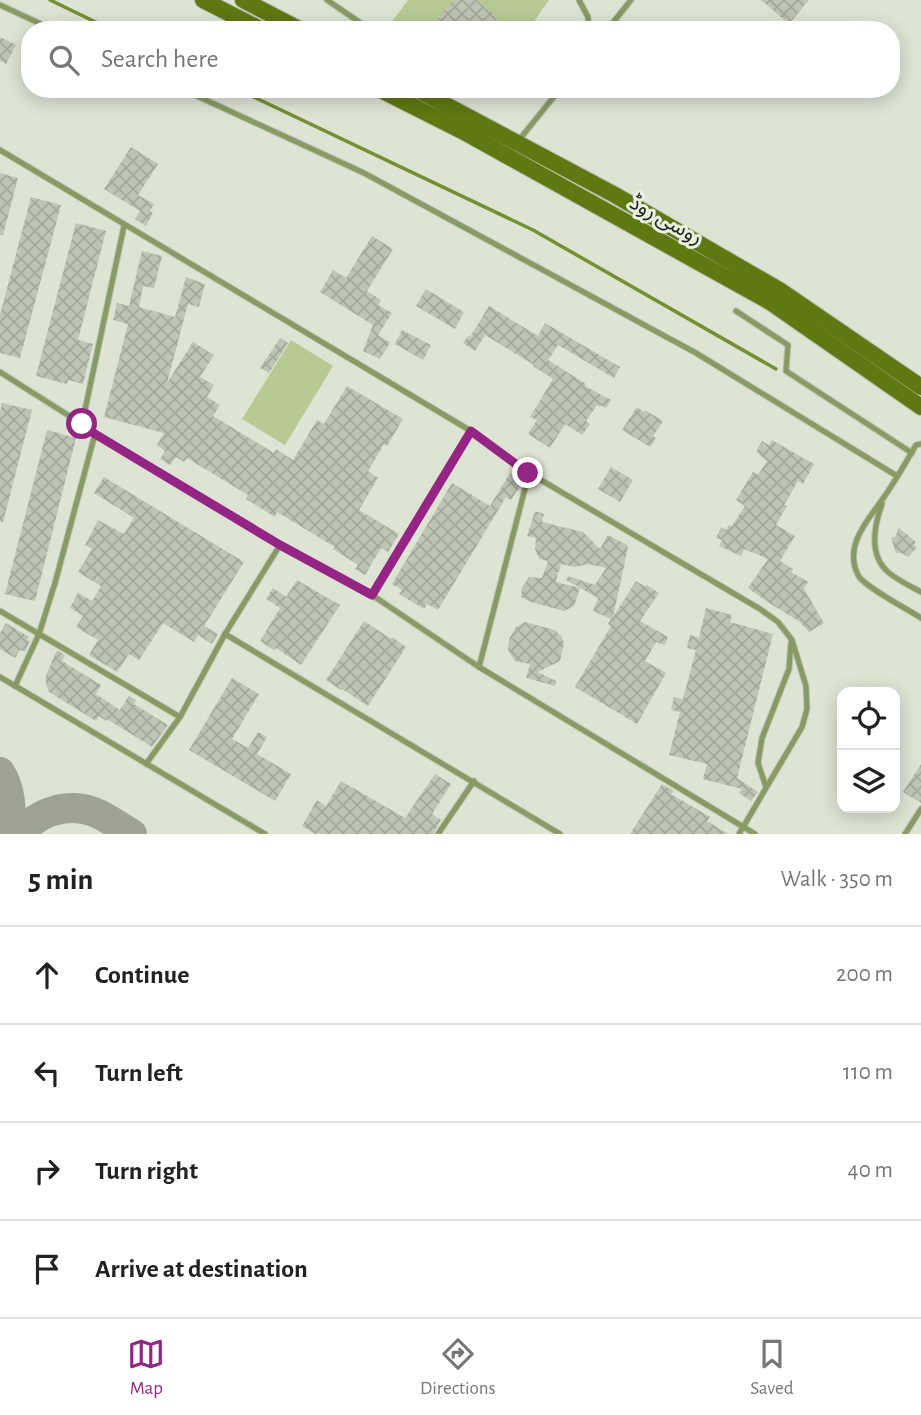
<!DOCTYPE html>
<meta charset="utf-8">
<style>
:root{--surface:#fff;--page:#f2f2f2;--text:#222;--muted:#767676;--line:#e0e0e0;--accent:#942585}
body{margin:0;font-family:"Alegreya Sans","Noto Sans Arabic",sans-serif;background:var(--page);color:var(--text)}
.controls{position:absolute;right:21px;bottom:21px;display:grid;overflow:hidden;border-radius:14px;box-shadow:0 4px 18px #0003}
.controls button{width:63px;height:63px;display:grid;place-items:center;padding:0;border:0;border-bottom:2px solid var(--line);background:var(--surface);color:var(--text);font:35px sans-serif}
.stop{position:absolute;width:21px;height:21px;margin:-16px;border:5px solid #942585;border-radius:50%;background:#fff}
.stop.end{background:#942585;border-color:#fff;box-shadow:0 2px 7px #0008}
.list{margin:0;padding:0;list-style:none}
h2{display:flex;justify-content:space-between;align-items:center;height:91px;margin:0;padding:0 28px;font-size:30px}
h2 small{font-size:23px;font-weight:400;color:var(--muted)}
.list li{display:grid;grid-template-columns:46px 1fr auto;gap:21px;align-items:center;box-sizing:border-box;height:98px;padding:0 28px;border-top:2px solid var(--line)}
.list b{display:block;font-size:26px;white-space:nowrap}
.list em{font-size:23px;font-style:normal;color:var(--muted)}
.icon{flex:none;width:38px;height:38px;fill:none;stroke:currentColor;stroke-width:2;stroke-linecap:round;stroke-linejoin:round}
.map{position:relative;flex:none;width:921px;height:834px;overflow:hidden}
.search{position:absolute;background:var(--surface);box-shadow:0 4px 18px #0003;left:21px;right:21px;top:21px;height:77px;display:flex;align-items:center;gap:18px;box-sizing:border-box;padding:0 24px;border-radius:28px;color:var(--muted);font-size:26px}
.sheet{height:483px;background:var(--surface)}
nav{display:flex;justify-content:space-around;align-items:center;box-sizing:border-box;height:98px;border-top:2px solid var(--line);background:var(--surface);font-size:19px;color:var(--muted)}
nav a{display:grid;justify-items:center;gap:4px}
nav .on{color:var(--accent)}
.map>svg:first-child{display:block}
.pitch{fill:#b7ca94}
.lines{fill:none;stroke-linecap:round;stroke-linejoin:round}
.stream{stroke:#749032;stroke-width:3.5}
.taxiway{stroke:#9ea396;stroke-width:30}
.building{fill:url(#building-cross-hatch)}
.service-casing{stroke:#bbc1b3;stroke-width:7}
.secondary-casing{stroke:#bbc1b3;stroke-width:18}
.service{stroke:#889b62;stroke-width:5}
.secondary{stroke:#5e7812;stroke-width:16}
.route{stroke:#942585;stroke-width:9}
.labels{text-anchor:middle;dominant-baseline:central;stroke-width:6;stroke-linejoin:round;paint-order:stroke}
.street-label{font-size:21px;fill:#1e201b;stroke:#ebf1e1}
</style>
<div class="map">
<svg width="921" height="834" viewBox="0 0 921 834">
<defs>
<pattern id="building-cross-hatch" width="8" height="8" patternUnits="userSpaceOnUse" patternTransform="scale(1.75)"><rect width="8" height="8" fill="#bfc5b6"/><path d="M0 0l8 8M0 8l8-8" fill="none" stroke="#a4a99c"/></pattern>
</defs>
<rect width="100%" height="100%" fill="#dee4d4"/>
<!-- pitch -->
<g class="pitch">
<polygon points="408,0 549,0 528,30 386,30"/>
<polygon points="291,340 333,366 285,445 242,419"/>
</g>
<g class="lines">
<!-- stream -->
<g class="stream">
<polyline points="50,0 112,30"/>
<polyline points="237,89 533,230 776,369"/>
</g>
<!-- taxiway -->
<g class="taxiway">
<path d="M 0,772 C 12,790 11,813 11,834"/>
<path d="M 20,834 C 37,812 67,802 94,812 C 107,817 120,827 132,834"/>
</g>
</g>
<!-- building -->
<g class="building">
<polygon points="453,0 476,0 498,17 487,30 438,30 433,26"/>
<polygon points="761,0 809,0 789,24"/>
<polygon points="0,37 16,45 6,64 0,61"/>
<polygon points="131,147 158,164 138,195 154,204 150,211 153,213 146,226 135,219 140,211 104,189"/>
<polygon points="0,173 18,178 3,235 0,235"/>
<polygon points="31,197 61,205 20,358 0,353 0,315"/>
<polygon points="76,223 106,231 78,340 93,344 83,384 68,380 67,384 36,376"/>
<polygon points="372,236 393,249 367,291 381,300 378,305 392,313 378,335 390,343 380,359 363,351 373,325 320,292 333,270 346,278"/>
<polygon points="142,251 162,256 154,288 143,286 139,307 175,317 186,277 205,284 199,307 188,304 167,383 193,342 214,355 200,377 214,385 207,397 220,405 213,416 274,453 276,449 293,460 317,420 324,424 347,386 403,419 387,446 384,444 368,471 378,478 359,510 399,534 388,552 381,548 365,575 355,569 358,565 333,549 335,547 277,512 275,517 246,499 248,495 187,458 184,462 176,457 170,465 160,459 165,451 157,445 164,433 104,417 128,324 113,320 117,303 129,306"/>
<polygon points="426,289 464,312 455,329 416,306"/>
<polygon points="489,306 538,336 545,323 620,367 614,378 558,345 548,360 586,384 585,386 611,400 606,408 601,405 600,407 597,405 586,421 590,424 582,435 565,424 550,448 528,434 537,420 530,417 553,379 533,366 534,365 485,335 475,351 463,343 468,336 470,337"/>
<polygon points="402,330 431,345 423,360 395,344"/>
<polygon points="280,338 288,343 269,373 260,368"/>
<polygon points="2,403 32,410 3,522 0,522 0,412"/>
<polygon points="637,407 644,412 645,410 663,421 653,436 656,438 650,447 622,430"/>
<polygon points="47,430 76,438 35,601 5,594"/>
<polygon points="772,440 814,464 803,484 798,481 784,505 787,506 776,525 795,536 780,561 793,569 791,572 808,582 804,589 824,623 809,632 800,622 766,601 748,588 768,559 744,549 741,556 719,546 722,540 716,538 721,527 726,530 729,525 732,526 745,506 736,500 753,472 758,475 767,461 756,452 762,441 769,445"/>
<polygon points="611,467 633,480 620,502 598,489"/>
<polygon points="510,473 522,480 520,486 511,500 506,497 438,610 427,604 424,609 399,594 402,590 392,584 452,483 490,506"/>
<polygon points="104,477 244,562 204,626 218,634 212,644 198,635 194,642 163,623 139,660 129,654 117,672 89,655 98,640 76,627 83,616 70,608 78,593 92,601 101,586 78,572 92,549 85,545 98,520 124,534 134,518 94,493"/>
<polygon points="535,511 544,514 542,522 583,532 600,549 608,535 627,545 628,547 613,617 636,581 646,587 647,585 659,593 640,621 668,637 665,645 656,642 645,661 666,673 637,724 575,687 611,626 608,624 611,619 593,611 598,598 566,580 568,576 595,585 606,568 588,564 575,567 561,564 559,572 556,572 558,573 556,582 580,588 574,606 564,611 531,602 521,597 522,587 529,577 542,578 548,561 539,559 535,549 536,538 527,536"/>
<polygon points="899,528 916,542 914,545 917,547 909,557 901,553 896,553 891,538 895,537"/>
<polygon points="297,580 340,605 301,665 276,648 274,650 260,641 280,608 266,599 273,588 286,597"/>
<polygon points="706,608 732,615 730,622 773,634 737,778 758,792 751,801 739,793 742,789 703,779 707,764 669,755 680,712 671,710 674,697 683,699 696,650 687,648 690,635 699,638"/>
<polygon points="364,621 391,639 392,637 406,647 368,706 342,689 341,690 326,680"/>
<polygon points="525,622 555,630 561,636 564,643 560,661 538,672 556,681 555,686 526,678 530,664 515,661 508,650 509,639 516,627"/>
<polygon points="6,623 29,637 27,640 30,641 25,652 20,650 15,658 0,649 0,633"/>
<polygon points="57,650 65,655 62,661 101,685 96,694 120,710 129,696 136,700 134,704 168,725 152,747 107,719 106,721 99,716 96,721 49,692 46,684 46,675"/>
<polygon points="232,678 259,694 232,739 248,748 258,732 267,737 257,754 291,774 275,801 189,750"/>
<polygon points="921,764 921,803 903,792"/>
<polygon points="435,774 451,784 432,814 441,820 433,834 315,834 302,826 317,800 326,806 341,781 405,818"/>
<polygon points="662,784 674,791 671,794 710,817 707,821 728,834 630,834"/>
</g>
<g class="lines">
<defs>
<g id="service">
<polyline points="327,0 371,30"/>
<polyline points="579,0 588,17 589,30"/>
<polyline points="0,5 54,30"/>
<polyline points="607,30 631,0"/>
<polyline points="182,89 364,173 696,353 897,476"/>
<polyline points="519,140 560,89"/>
<polyline points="0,150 471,431 529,473 760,609 778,622 792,640 806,686 807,709 802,727 739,834"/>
<polyline points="736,311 788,345 786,371 912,453"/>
<polyline points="0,372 82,424 95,434 280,545 372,595 479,667 755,834"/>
<polyline points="82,424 124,226"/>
<path d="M 921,444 L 916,445 C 906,462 896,480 884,497 C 869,519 843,545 858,575 C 863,586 909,610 921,618"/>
<path d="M 882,504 C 874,526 869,555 888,572 C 897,580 910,586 921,592"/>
<polyline points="372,595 471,431"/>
<polyline points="0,611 180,717"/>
<polyline points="225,634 560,834"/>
<polyline points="479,667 529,473"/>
<polyline points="0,677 265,834"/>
<polyline points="15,686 39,634 55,583 95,434"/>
<polyline points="146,764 180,717 225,634 280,545"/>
<polyline points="766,787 758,763 762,738 789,669 791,643"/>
<polyline points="438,834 474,781"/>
<polyline points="905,834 921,809"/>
</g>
<g id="secondary">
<polyline points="203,0 262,30"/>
<polyline points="243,0 301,30"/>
<polyline points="379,89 464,132 770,302 921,407"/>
<polyline points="416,89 615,195 781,291 921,387"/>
</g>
</defs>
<!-- service casing -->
<use href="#service" class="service-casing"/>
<!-- secondary casing -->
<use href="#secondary" class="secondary-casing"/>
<!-- service -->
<use href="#service" class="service"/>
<!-- secondary -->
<use href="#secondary" class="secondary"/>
</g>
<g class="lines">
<!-- route -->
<polyline class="route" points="82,424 95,434 280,545 372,595 471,431 528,473"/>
</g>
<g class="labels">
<!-- street labels -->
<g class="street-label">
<text transform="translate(666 220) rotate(29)">روسی روڈ</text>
</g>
</g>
</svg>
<div class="controls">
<button><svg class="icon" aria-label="locate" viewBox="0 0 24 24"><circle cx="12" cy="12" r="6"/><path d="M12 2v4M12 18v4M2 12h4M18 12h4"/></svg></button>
<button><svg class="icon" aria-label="layers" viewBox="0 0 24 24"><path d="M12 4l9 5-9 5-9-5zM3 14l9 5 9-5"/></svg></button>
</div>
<div class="stop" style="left:82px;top:424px"></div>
<div class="stop end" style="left:528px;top:473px"></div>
<div class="search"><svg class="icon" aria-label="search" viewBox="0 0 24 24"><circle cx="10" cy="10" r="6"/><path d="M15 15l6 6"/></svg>Search here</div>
</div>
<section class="sheet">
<h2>5 min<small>Walk · 350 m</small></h2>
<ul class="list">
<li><svg class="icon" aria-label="ahead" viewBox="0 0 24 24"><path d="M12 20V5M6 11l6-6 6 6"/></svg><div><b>Continue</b></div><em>200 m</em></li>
<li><svg class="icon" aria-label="left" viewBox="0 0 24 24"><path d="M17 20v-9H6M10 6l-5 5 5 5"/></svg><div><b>Turn left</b></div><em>110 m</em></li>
<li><svg class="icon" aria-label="right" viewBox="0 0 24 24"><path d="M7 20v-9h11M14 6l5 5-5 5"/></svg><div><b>Turn right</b></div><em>40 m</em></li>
<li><svg class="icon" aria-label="arrive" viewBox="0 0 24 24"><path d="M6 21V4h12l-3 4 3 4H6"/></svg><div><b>Arrive at destination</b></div></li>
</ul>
</section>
<nav>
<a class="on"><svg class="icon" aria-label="map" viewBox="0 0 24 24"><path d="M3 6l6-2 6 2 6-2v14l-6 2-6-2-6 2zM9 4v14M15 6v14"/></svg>Map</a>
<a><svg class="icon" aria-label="directions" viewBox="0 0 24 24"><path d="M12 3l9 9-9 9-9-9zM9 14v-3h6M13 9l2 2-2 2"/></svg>Directions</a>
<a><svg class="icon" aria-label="saved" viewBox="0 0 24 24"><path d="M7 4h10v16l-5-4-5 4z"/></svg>Saved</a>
</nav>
